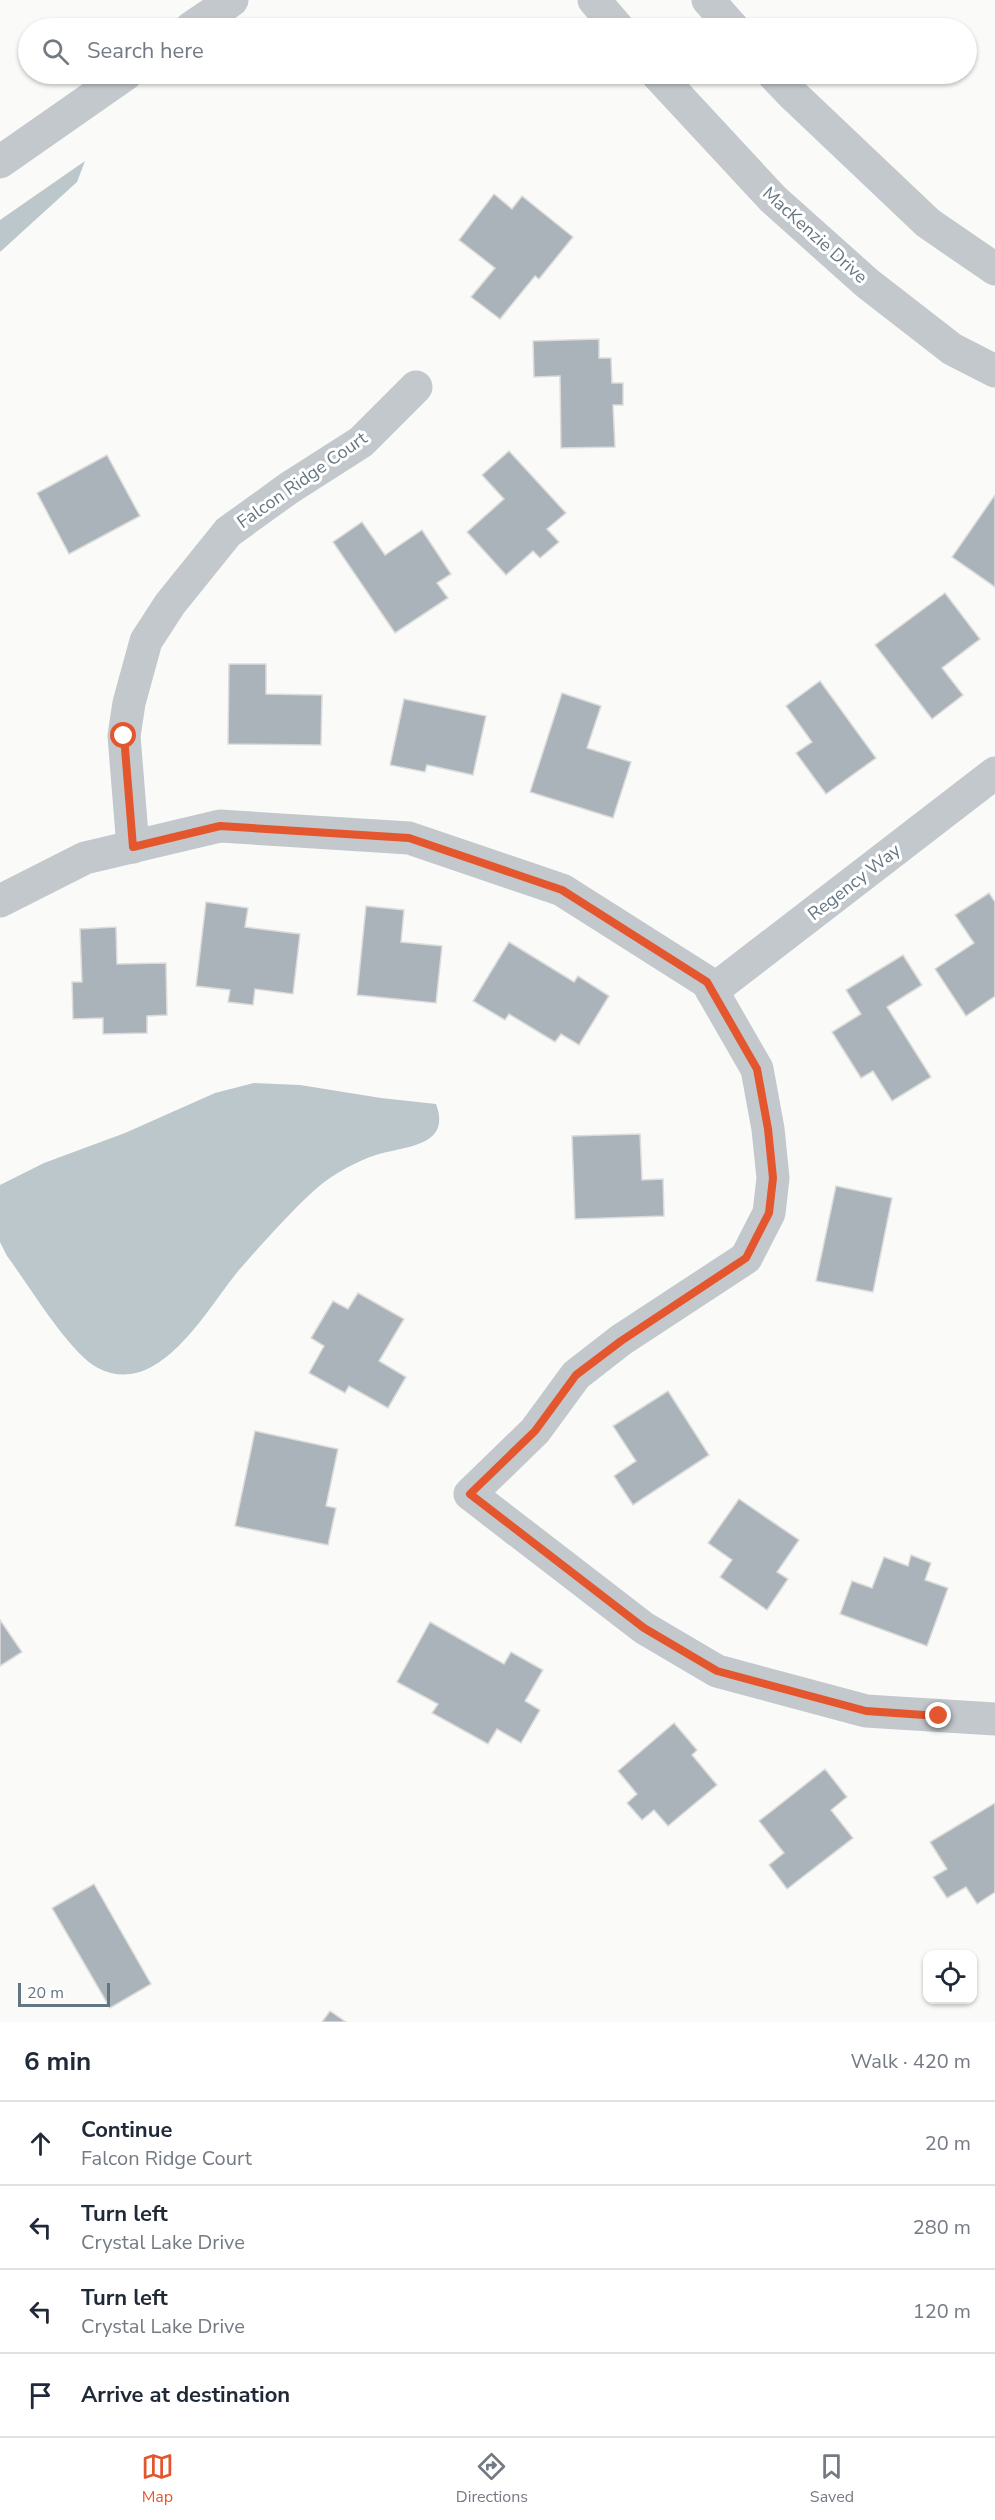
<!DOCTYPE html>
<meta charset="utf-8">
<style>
:root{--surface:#fff;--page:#f2f2f3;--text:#1f2937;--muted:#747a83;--line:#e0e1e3;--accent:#e4572e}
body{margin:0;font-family:"Nunito Sans",sans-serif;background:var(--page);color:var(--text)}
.controls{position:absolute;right:18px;bottom:18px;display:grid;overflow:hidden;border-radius:12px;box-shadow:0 2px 4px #0004}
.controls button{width:54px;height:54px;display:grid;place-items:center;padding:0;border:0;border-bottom:2px solid var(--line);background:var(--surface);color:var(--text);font:30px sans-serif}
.scale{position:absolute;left:18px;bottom:15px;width:92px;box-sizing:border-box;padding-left:6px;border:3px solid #657683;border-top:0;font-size:16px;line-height:21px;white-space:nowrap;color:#657683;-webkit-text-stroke:4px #fff;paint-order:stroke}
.stop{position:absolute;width:18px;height:18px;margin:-14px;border:4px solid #e4572e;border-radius:50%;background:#fff}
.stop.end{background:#e4572e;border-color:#fff;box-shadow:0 2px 6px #0008}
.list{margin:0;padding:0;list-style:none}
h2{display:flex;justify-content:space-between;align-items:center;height:78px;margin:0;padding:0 24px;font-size:26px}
h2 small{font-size:20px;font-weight:400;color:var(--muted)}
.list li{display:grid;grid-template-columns:39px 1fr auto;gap:18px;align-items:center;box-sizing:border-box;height:84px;padding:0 24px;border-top:2px solid var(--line)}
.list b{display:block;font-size:22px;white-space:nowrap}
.list p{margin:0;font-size:20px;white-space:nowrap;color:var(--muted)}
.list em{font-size:20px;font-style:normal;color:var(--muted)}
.icon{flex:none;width:33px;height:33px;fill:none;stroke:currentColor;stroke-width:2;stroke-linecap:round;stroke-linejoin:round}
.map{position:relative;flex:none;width:995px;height:2022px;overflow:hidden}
.search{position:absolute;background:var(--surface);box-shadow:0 2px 4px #0004;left:18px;right:18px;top:18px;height:66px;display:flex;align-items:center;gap:15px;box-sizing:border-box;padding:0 21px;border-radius:33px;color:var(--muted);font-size:22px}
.sheet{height:414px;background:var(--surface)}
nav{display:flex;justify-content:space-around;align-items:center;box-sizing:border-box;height:84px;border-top:2px solid var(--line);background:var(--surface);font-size:16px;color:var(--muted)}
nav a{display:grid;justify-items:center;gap:3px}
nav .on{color:var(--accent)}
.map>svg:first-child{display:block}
.water{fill:#bbc7cb}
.building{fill:#aab3b9;stroke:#dcdcda;stroke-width:1.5}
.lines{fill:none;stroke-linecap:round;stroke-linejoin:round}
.minor{stroke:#c3c8cc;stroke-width:33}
.route{stroke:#e4572e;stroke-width:8}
.labels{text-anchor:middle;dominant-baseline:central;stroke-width:6;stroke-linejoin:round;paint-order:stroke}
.street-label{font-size:18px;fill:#657683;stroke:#fff}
</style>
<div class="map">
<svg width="995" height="2022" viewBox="0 0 995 2022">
<rect width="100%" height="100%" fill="#fafaf8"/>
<!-- water -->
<g class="water">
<polygon points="85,161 77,182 0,252 0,220"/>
<path d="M 254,1083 L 300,1085 L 381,1098 L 436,1104 C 452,1147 405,1146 376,1155 C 357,1161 333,1174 317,1188 C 292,1210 261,1245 239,1270 C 208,1307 159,1400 98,1368 C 70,1354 28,1284 7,1256 L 0,1242 L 0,1185 L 44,1163 L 125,1133 L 215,1093 Z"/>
</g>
<!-- building -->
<g class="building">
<polygon points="494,194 512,209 522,196 573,237 539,279 535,276 500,319 471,297 495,268 459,240"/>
<polygon points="599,339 599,358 611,358 612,383 623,383 623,405 613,405 615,447 561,448 560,376 534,377 533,341"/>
<polygon points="509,451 566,513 547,529 559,542 540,558 533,551 506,575 467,532 504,499 482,475"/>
<polygon points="107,455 140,516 69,554 37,493"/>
<polygon points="995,495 995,587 952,557"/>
<polygon points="362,522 385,555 422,530 451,574 437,583 448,598 395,633 333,542"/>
<polygon points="945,593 980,639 942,668 963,695 932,719 875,645"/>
<polygon points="229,664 266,664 266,694 322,695 321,745 228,744"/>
<polygon points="820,681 876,758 826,794 796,753 812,742 786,706"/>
<polygon points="562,693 601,706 587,748 631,762 613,818 530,792"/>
<polygon points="404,699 486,716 473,775 427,765 425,772 390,765"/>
<polygon points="989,893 995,902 995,996 966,1016 935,969 974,943 955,915"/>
<polygon points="206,902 248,908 245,927 300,934 293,994 255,989 253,1005 228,1002 230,990 196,986"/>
<polygon points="366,906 404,910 401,942 442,946 436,1003 357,995"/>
<polygon points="116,927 117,964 166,963 167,1015 147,1016 147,1033 103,1034 103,1018 73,1019 72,982 82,982 80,929"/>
<polygon points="509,942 574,982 578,976 609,996 579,1045 561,1034 555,1042 509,1014 505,1020 473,1001"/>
<polygon points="903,955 922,985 887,1007 931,1077 892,1101 873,1071 861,1078 832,1032 861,1014 846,990"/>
<polygon points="640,1134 642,1180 663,1179 664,1216 575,1219 572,1136"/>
<polygon points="836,1186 892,1198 873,1292 816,1281"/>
<polygon points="358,1293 404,1319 379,1361 406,1377 388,1408 349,1386 345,1393 309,1373 324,1346 311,1338 333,1301 348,1309"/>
<polygon points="668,1391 709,1455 633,1505 614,1476 636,1461 613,1426"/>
<polygon points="255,1431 338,1449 326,1506 336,1508 328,1545 235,1526"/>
<polygon points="739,1499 799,1540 777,1572 788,1579 767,1610 720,1577 732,1560 708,1543"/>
<polygon points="911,1555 931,1563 925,1580 948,1588 927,1646 840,1614 852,1581 872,1588 884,1557 908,1566"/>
<polygon points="0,1620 22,1652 0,1666"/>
<polygon points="430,1622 504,1664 511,1652 543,1670 525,1701 540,1710 521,1743 497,1729 488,1744 432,1713 438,1704 397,1682"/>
<polygon points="674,1723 697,1750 692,1755 717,1785 668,1826 654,1810 642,1820 627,1803 637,1794 618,1771"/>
<polygon points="825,1769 847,1797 831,1810 853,1838 787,1889 769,1865 784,1853 759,1821"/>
<polygon points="995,1803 995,1892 977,1904 966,1887 947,1898 933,1877 947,1869 930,1842"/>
<polygon points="94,1884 151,1984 110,2008 52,1908"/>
<polygon points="330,2011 346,2022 322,2022"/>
</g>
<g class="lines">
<!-- minor -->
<g class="minor">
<polyline points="594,0 618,28"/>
<polyline points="708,0 733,28"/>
<polyline points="191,28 232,0"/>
<polyline points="657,74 773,199 867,283 952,349 995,371"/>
<polyline points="773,74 791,93 928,223 995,269"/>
<polyline points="0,162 126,74"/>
<polyline points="133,847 124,736 129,703 146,641 170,604 228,532 289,488 361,442 416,387"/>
<polyline points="0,901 85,858 220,826 409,838 562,890 707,982 757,1069 768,1129 773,1178 769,1213 746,1258 621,1340 576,1375 535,1431 470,1494 644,1628 717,1671 866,1711 995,1719"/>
<polyline points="712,991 995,773"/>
</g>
</g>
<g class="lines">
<!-- route -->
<polyline class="route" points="124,736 133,847 220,826 409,838 562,890 707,982 757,1069 768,1129 773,1178 769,1213 746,1258 621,1341 576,1375 535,1431 470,1494 644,1628 717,1671 866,1711 939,1716"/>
</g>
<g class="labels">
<!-- street labels -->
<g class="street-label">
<text transform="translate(815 235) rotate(42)">MacKenzie Drive</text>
<text transform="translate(302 480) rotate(-35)">Falcon Ridge Court</text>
<text transform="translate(854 882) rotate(-38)">Regency Way</text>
</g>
</g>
</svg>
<div class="controls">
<button><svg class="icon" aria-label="locate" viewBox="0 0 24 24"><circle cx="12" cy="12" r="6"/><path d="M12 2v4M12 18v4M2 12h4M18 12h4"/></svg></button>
</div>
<div class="scale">20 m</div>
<div class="stop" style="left:124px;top:736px"></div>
<div class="stop end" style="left:939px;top:1716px"></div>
<div class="search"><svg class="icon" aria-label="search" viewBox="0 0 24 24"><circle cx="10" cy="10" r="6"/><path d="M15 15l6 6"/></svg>Search here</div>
</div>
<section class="sheet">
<h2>6 min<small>Walk · 420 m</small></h2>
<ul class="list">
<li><svg class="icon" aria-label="ahead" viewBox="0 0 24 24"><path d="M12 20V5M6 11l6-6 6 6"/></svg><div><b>Continue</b><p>Falcon Ridge Court</p></div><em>20 m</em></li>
<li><svg class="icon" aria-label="left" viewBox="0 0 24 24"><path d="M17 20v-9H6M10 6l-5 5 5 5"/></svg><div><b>Turn left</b><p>Crystal Lake Drive</p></div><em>280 m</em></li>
<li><svg class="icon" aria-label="left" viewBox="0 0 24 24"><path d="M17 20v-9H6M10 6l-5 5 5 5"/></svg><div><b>Turn left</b><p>Crystal Lake Drive</p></div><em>120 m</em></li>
<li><svg class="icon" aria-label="arrive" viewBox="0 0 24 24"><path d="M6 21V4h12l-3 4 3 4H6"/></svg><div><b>Arrive at destination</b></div></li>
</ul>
</section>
<nav>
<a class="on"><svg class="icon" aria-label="map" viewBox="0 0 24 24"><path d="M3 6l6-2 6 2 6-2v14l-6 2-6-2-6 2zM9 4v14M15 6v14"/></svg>Map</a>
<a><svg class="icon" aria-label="directions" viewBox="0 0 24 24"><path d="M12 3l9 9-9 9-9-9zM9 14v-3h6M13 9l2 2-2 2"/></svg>Directions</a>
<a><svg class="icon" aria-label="saved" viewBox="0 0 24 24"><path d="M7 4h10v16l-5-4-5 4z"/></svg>Saved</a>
</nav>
